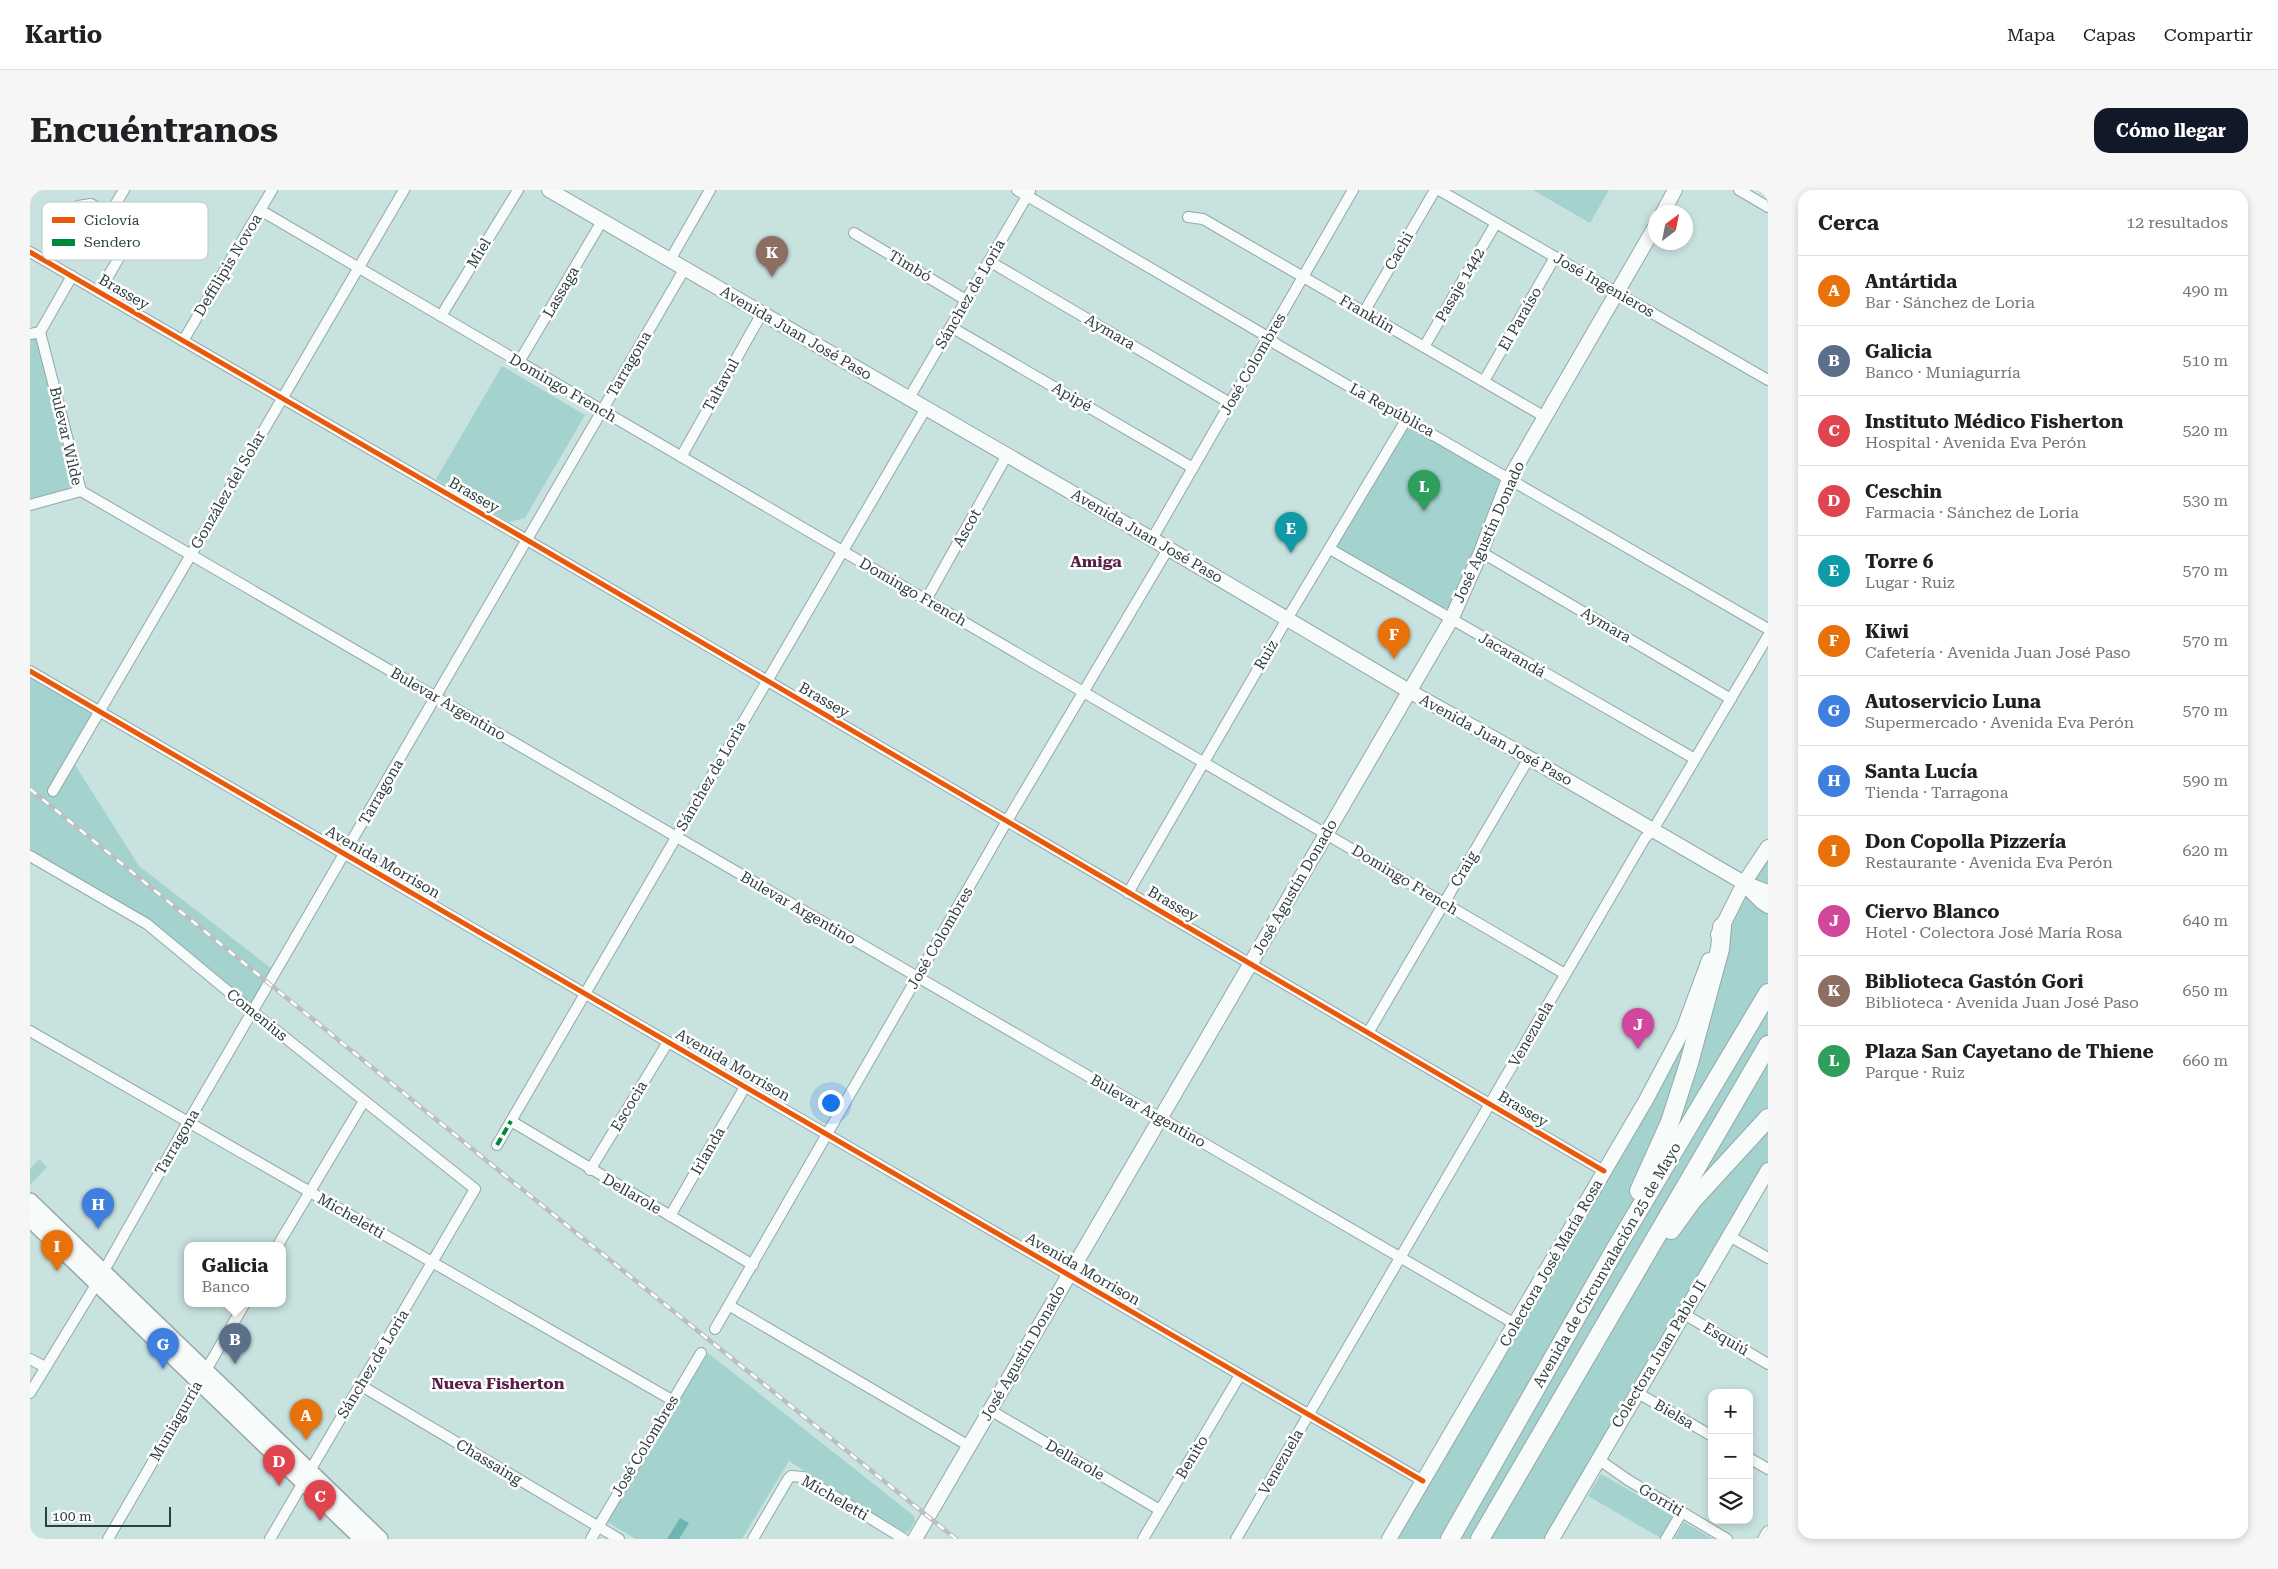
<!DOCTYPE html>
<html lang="es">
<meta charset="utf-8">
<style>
:root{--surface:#fff;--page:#f6f6f6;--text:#202124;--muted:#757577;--line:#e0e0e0;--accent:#111827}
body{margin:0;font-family:"Roboto Serif",serif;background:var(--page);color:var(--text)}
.controls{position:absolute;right:15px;bottom:15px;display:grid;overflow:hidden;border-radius:10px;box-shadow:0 2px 8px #0003}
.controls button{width:45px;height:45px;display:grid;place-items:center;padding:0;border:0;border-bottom:1px solid var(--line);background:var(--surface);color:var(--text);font:25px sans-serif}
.compass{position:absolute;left:1618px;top:15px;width:45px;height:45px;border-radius:50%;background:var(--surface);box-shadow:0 2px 8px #0003;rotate:32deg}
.scale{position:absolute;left:15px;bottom:12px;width:126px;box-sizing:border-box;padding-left:5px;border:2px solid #2d3f3e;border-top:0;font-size:14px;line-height:18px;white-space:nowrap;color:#2d3f3e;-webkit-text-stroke:4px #fff;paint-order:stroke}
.you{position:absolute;left:800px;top:912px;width:18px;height:18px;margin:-12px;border:4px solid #fff;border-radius:50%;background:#1a73e8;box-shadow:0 0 0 8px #1a73e833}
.badge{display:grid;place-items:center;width:32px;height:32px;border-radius:50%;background:var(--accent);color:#fff;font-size:16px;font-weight:700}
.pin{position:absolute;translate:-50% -41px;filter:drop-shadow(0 1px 2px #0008)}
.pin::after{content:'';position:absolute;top:26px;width:18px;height:15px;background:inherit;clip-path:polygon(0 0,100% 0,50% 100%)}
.popup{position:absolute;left:154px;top:1052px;width:102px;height:65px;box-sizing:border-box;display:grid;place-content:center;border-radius:10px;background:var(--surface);filter:drop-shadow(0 1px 4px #0005);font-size:16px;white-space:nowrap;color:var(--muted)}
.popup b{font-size:19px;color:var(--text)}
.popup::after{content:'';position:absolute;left:50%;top:100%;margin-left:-10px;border:10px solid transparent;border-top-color:var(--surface)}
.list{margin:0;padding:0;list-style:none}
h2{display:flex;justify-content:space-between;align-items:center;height:65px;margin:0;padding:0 20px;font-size:21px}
h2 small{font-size:16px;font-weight:400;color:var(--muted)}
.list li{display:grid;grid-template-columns:32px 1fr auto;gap:15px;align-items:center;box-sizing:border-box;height:70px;padding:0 20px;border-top:1px solid var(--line)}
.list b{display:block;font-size:19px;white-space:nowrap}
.list p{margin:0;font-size:16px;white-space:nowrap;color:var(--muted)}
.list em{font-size:16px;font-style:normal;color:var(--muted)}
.icon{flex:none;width:28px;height:28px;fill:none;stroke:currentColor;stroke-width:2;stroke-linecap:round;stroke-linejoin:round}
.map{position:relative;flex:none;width:1738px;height:1349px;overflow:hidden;border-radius:15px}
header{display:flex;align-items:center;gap:30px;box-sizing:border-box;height:70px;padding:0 25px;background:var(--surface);border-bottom:1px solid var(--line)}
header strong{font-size:24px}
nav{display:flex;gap:28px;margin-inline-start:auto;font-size:18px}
.intro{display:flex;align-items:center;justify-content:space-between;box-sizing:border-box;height:120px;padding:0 30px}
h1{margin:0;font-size:35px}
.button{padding:12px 22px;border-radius:15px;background:var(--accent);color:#fff;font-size:18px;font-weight:700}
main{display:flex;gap:30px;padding:0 30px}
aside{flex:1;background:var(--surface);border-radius:15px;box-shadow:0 2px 8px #0003}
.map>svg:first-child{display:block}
.green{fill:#a4d2cf}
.water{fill:#6cb5b2}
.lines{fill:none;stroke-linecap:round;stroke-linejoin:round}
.street-casing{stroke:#94a8a7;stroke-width:12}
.secondary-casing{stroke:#94a8a7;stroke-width:16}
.primary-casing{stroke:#94a8a7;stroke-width:18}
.highway-casing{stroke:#94a8a7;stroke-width:20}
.street{stroke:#f7fbfa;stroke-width:10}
.secondary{stroke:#f7fbfa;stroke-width:14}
.primary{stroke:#f7fbfa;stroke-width:15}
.highway{stroke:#f7fbfa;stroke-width:18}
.rail-casing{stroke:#bac0c0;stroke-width:4.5}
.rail{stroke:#fff;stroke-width:2.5;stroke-dasharray:8;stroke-linecap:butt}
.quiet{stroke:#00873e;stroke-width:4;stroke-dasharray:8 4;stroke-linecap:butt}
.cycleway-casing{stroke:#fff;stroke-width:8}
.cycleway{stroke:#e8590c;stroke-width:5}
.labels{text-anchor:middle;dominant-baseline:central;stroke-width:5;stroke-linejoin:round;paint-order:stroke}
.street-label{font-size:15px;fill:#2d3f3e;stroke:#fff}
.neighbourhood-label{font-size:16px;font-weight:bold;fill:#591e46;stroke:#fff}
.key{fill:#fff;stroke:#c0c5c5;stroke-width:1}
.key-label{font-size:14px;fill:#2d3f3e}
</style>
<header>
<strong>Kartio</strong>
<nav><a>Mapa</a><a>Capas</a><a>Compartir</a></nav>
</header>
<div class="intro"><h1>Encuéntranos</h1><a class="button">Cómo llegar</a></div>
<main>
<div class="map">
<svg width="1738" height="1349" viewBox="0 0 1738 1349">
<rect width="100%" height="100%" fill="#c8e2e0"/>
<!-- green -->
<g class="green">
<polygon points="1503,0 1579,0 1560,33"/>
<polygon points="10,142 51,301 0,315 0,144"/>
<polygon points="472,176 555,225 495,328 479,332 406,289"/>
<polygon points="1375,238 1399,244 1470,287 1474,293 1421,418 1406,418 1314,364 1308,356 1310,348"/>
<polygon points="0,481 70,522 42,570 109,676 246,782 223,822 117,734 0,666"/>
<polygon points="1738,657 1738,980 1522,1349 1359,1349 1616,910 1692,737"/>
<polygon points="9,969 17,977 0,995 0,979"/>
<polygon points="678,1163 884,1326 885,1331 879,1341 874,1343 759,1271 712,1349 606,1349 577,1332"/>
<polygon points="1571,1284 1644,1326 1631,1348 1558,1306"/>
<polygon points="1654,1332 1683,1349 1644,1349"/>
</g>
<!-- water -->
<polygon class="water" points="650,1328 659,1333 649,1349 637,1349"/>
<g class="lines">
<defs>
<g id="street">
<polyline points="987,0 1238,147 1246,154 1738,439"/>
<polyline points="1409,0 1738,190"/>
<polyline points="1709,0 1738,17"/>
<polyline points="230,20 1535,784"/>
<polyline points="79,25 94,0"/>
<polyline points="1158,27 1173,29 1515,227"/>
<polyline points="824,43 936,110"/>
<polyline points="0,62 497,350 1574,981"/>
<polyline points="14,70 48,16 61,14 97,35 101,47 69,102"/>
<polyline points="640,70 680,0"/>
<polyline points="959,71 1200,213"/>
<polyline points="1334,122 1405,0"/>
<polyline points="411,126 488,0"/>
<polyline points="921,137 1163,278"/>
<polyline points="10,142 42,86"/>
<polyline points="0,144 10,142 51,301 0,315"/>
<polyline points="153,151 242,0"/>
<polyline points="1394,157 1466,33"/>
<polyline points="489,172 572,31"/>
<polyline points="1454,191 1525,67"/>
<polyline points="879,208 1000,1"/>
<polyline points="651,267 732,123"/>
<polyline points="51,301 1485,1134"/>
<polyline points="1122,349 1323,0"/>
<polyline points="1300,359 1665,569"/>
<polyline points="1451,362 1701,509"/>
<polyline points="896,410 977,265"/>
<polyline points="0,481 1393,1291"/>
<polyline points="23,601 374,0"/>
<polyline points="0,666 117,734 223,822 445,999 240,1349"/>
<polyline points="1098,703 1257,429 1376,230"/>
<polyline points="0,841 642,1210"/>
<polyline points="1338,843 1499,568"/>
<polyline points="481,931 723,1075"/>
<polyline points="467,955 896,218"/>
<polyline points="560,980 638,852"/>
<polyline points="640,1026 715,897"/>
<polyline points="1699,1046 1738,1068"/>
<polyline points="248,1055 334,911"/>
<polyline points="700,1116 939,1256"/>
<polyline points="1654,1124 1738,1174"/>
<polyline points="685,1139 977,631 1138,359"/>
<polyline points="0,1169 15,1177"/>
<polyline points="330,1195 589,1349"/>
<polyline points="1606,1202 1682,1246"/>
<polyline points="0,1203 67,1093 158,932 655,78"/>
<polyline points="960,1220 1130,1320"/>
<polyline points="1719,1268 1738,1279"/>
<polyline points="1568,1269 1598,1290 1697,1349"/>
<polyline points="78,1349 215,1113"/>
<polyline points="561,1349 671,1163"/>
<polyline points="723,1349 758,1289 761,1286 773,1287 874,1349"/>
<polyline points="1113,1349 1210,1185"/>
<polyline points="1206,1349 1615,648 1623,640 1738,446"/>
<polyline points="1636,1349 1652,1322"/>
<polyline points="1733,1349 1738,1341"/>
</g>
<g id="secondary">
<polyline points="519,0 1122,349 1379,501 1499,568 1714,693 1738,702"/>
<polyline points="1633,22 1645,0"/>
<polyline points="1716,696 1732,712 1738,716"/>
<polyline points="1688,745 1714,693 1738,657"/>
<polyline points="885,1349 1421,430 1451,362 1479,289 1626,35"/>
<polyline points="1359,1349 1616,910 1653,840 1679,770"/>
<polyline points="1522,1349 1738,980"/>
</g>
<g id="primary">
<polyline points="0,1011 350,1349"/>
<polyline points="0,1029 332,1349"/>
</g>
<g id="highway">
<polyline points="1609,1001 1640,932 1659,873 1690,759 1692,737"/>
<polyline points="1641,1040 1662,1011 1738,928"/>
<polyline points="1420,1349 1583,1063 1738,803"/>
<polyline points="1450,1349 1738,855"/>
</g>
</defs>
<!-- street casing -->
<use href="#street" class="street-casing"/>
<!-- secondary casing -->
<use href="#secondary" class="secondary-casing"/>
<!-- primary casing -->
<use href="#primary" class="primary-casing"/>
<!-- highway casing -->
<use href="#highway" class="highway-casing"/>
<!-- street -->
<use href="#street" class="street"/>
<!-- secondary -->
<use href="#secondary" class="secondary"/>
<!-- primary -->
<use href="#primary" class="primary"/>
<!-- highway -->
<use href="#highway" class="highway"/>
<defs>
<polyline id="rail" points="0,599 462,975 926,1349"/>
</defs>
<!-- rail casing -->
<use href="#rail" class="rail-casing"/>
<!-- rail -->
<use href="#rail" class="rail"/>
<!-- quiet -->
<polyline class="quiet" points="467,955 481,931"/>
<defs>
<g id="cycleway">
<polyline points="0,62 497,350 1574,981"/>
<polyline points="0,481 1393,1291"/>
</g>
</defs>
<!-- cycleway casing -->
<use href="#cycleway" class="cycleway-casing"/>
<!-- cycleway -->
<use href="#cycleway" class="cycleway"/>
</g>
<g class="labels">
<!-- street labels -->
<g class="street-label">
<text transform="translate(1369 61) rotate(-60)">Cachi</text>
<text transform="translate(449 63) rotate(-59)">Miel</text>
<text transform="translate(198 75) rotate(-59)">Deffilipis Novoa</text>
<text transform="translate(880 76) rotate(31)">Timbó</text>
<text transform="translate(1430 95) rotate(-60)">Pasaje 1442</text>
<text transform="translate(1574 95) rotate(30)">José Ingenieros</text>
<text transform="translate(94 102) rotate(30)">Brassey</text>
<text transform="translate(531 102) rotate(-60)">Lassaga</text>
<text transform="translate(940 104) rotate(-60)">Sánchez de Loria</text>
<text transform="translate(1337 124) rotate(30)">Franklin</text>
<text transform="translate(1490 129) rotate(-60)">El Paraíso</text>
<text transform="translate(1080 142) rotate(30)">Aymara</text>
<text transform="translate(766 143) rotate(30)">Avenida Juan José Paso</text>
<text transform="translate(599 174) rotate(-60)">Tarragona</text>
<text transform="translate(1223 174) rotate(-60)">José Colombres</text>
<text transform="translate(691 195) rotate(-61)">Taltavul</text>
<text transform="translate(533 198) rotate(30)">Domingo French</text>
<text transform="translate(1042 207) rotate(30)">Apipé</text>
<text transform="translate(1362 220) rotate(29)">La República</text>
<text transform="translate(36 246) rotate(77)">Bulevar Wilde</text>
<text transform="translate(198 300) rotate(-60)">González del Solar</text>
<text transform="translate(444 305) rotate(30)">Brassey</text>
<text transform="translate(937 338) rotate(-61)">Ascot</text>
<text transform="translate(1459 342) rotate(-66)">José Agustín Donado</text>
<text transform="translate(1117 346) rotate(30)">Avenida Juan José Paso</text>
<text transform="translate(883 402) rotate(30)">Domingo French</text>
<text transform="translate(1576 435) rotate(30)">Aymara</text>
<text transform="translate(1236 465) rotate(-60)">Ruiz</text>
<text transform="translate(1482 465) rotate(30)">Jacarandá</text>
<text transform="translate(794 510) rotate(30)">Brassey</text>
<text transform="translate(418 514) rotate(30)">Bulevar Argentino</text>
<text transform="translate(1466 550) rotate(29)">Avenida Juan José Paso</text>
<text transform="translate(681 586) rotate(-60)">Sánchez de Loria</text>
<text transform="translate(351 602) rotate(-60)">Tarragona</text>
<text transform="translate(353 672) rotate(30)">Avenida Morrison</text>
<text transform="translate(1434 679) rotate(-60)">Craig</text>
<text transform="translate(1375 690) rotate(31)">Domingo French</text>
<text transform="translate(1265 697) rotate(-60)">José Agustín Donado</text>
<text transform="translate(1143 714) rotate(30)">Brassey</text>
<text transform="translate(768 718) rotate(30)">Bulevar Argentino</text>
<text transform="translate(910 748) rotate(-60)">José Colombres</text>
<text transform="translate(227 825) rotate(39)">Comenius</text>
<text transform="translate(1501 844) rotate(-60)">Venezuela</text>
<text transform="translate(703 875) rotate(30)">Avenida Morrison</text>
<text transform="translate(599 916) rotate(-59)">Escocia</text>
<text transform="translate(1493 919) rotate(31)">Brassey</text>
<text transform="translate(1118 921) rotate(30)">Bulevar Argentino</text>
<text transform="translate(147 952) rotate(-60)">Tarragona</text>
<text transform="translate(678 961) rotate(-60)">Irlanda</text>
<text transform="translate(602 1004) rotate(30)">Dellarole</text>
<text transform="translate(321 1026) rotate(30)">Micheletti</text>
<text transform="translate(1521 1073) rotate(-60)">Colectora José María Rosa</text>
<text transform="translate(1577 1075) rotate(-60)">Avenida de Circunvalación 25 de Mayo</text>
<text transform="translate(1053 1079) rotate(30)">Avenida Morrison</text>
<text transform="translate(1696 1149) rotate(31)">Esquiú</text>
<text transform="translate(993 1163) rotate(-60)">José Agustín Donado</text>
<text transform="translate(1629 1164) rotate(-59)">Colectora Juan Pablo II</text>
<text transform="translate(343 1174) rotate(-59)">Sánchez de Loria</text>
<text transform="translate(1644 1224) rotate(30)">Bielsa</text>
<text transform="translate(146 1231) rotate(-60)">Muniagurría</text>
<text transform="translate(615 1256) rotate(-59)">José Colombres</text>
<text transform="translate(1162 1267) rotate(-59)">Benito</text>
<text transform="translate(1045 1270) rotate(30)">Dellarole</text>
<text transform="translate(459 1272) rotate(31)">Chassaing</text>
<text transform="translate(1251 1272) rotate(-60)">Venezuela</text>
<text transform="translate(805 1308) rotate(30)">Micheletti</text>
<text transform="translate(1631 1310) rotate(31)">Gorriti</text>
</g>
<!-- neighbourhood labels -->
<g class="neighbourhood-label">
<text x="1066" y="371">Amiga</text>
<text x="468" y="1193">Nueva Fisherton</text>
</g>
</g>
<!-- legend -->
<rect x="12" y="12" width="166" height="58" rx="8" class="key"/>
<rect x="22" y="27" width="23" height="6" fill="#e8590c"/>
<rect x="22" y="49" width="23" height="7" fill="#00873e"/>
<g class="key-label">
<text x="54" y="35">Ciclovía</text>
<text x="54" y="57">Sendero</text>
</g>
</svg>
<div class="controls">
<button>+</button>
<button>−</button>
<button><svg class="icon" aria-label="layers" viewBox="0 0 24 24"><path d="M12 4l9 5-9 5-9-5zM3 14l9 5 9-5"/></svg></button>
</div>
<svg class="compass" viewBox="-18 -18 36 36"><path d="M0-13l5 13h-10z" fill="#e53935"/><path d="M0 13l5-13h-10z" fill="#757577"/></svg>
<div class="scale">100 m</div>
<div class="you"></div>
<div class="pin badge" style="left:276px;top:1250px;background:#e8710a">A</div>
<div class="pin badge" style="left:205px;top:1174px;background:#5c6f8a">B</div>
<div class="popup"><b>Galicia</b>Banco</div>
<div class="pin badge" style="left:290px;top:1331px;background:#e0444e">C</div>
<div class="pin badge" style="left:249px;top:1296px;background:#e0444e">D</div>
<div class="pin badge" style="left:1261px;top:363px;background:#0f9aa8">E</div>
<div class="pin badge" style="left:1364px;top:469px;background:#e8710a">F</div>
<div class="pin badge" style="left:133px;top:1179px;background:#3f7fe0">G</div>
<div class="pin badge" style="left:68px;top:1039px;background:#3f7fe0">H</div>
<div class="pin badge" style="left:27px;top:1081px;background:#e8710a">I</div>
<div class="pin badge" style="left:1608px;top:859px;background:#d1479c">J</div>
<div class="pin badge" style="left:742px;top:87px;background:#8d6e63">K</div>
<div class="pin badge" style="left:1394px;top:321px;background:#2e9e5b">L</div>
</div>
<aside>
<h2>Cerca<small>12 resultados</small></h2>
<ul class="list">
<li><span class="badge" style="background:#e8710a">A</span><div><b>Antártida</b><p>Bar · Sánchez de Loria</p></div><em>490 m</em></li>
<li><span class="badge" style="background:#5c6f8a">B</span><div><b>Galicia</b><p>Banco · Muniagurría</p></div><em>510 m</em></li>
<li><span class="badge" style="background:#e0444e">C</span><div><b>Instituto Médico Fisherton</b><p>Hospital · Avenida Eva Perón</p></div><em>520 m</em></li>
<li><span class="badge" style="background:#e0444e">D</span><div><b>Ceschin</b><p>Farmacia · Sánchez de Loria</p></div><em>530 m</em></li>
<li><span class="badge" style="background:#0f9aa8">E</span><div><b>Torre 6</b><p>Lugar · Ruiz</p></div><em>570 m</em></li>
<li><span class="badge" style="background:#e8710a">F</span><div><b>Kiwi</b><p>Cafetería · Avenida Juan José Paso</p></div><em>570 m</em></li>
<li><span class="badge" style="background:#3f7fe0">G</span><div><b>Autoservicio Luna</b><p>Supermercado · Avenida Eva Perón</p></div><em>570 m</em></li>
<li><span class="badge" style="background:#3f7fe0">H</span><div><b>Santa Lucía</b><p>Tienda · Tarragona</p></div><em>590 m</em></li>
<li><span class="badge" style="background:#e8710a">I</span><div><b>Don Copolla Pizzería</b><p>Restaurante · Avenida Eva Perón</p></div><em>620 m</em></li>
<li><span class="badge" style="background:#d1479c">J</span><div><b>Ciervo Blanco</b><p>Hotel · Colectora José María Rosa</p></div><em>640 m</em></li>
<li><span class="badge" style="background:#8d6e63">K</span><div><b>Biblioteca Gastón Gori</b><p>Biblioteca · Avenida Juan José Paso</p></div><em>650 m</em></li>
<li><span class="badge" style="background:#2e9e5b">L</span><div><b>Plaza San Cayetano de Thiene</b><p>Parque · Ruiz</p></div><em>660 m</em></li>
</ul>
</aside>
</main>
